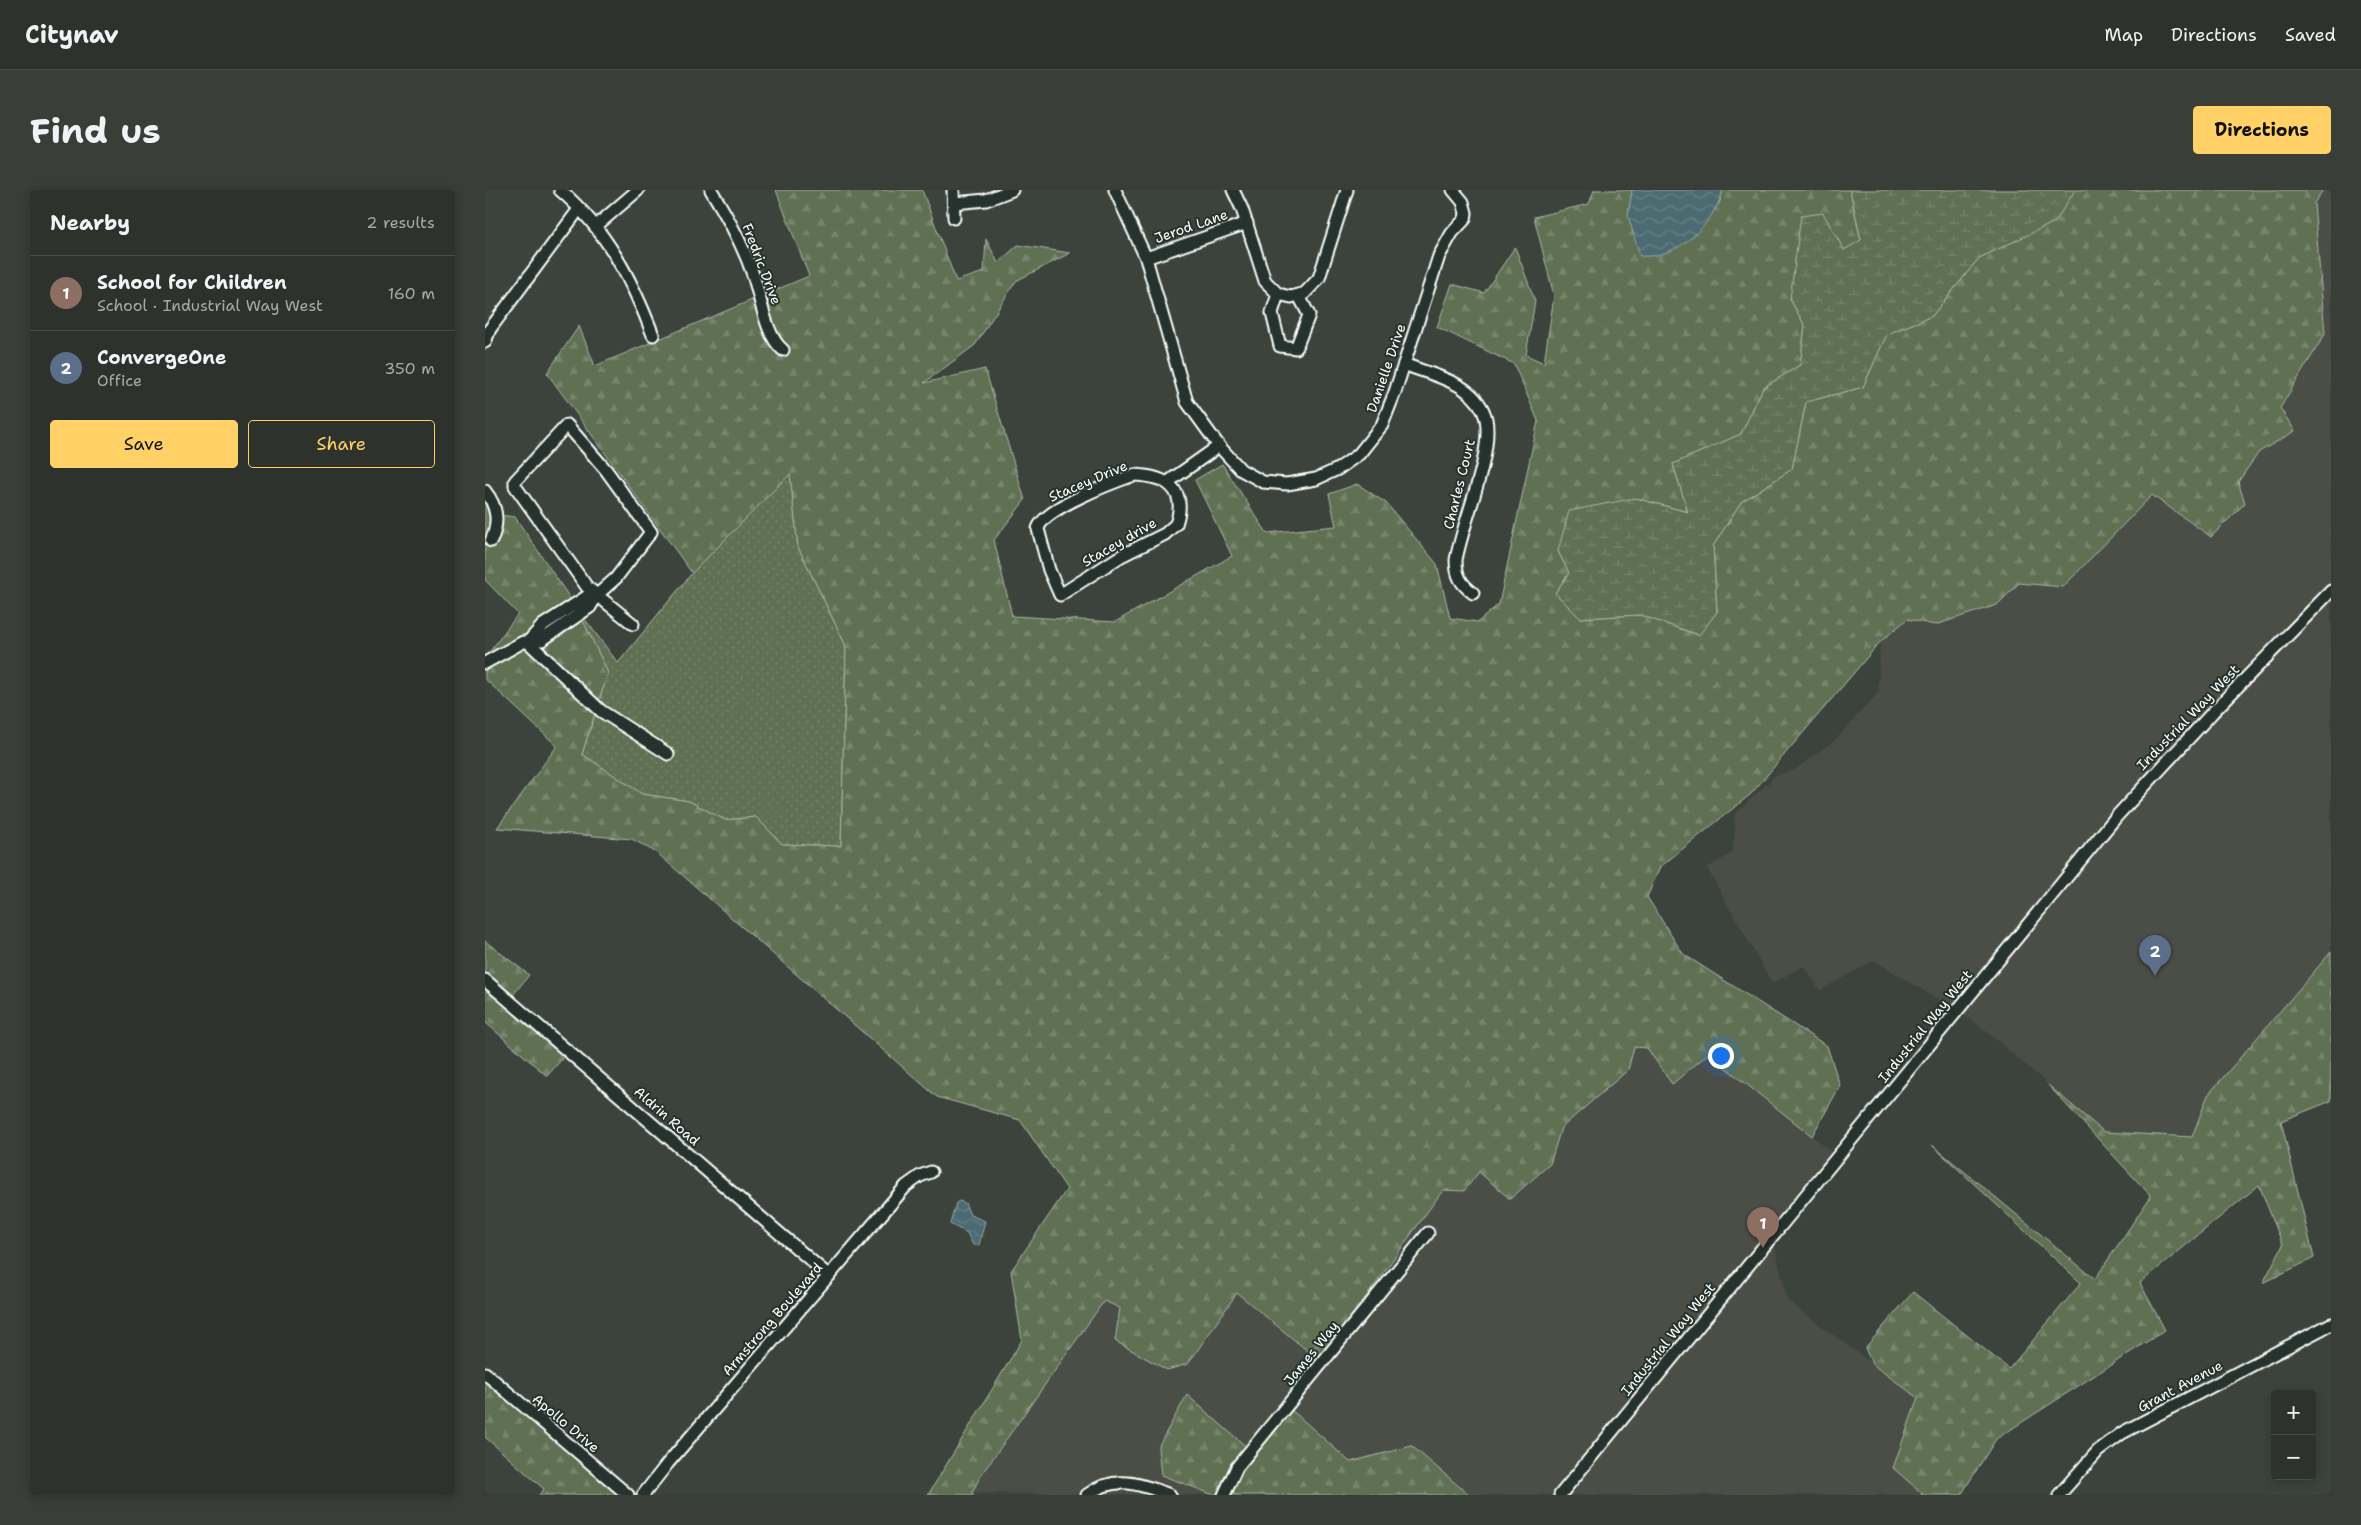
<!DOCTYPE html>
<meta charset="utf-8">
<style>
:root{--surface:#2d322d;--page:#393e39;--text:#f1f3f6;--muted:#a7aaaa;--line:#484d49;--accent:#ffd166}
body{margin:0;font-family:"Shantell Sans",sans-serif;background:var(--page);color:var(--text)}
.controls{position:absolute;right:15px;bottom:15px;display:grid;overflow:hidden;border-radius:5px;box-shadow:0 2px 12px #0003}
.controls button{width:45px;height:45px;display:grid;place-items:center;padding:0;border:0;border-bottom:1px solid var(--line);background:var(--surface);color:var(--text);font:25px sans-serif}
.you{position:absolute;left:1235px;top:865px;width:18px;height:18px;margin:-12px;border:4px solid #fff;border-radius:50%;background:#1a73e8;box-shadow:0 0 0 8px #1a73e833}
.badge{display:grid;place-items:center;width:32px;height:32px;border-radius:50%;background:var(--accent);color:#fff;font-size:16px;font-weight:700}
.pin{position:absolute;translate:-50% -41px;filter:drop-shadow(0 1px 2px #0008)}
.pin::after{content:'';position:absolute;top:26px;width:18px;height:15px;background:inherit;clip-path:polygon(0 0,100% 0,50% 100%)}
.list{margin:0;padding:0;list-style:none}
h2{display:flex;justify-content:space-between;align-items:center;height:65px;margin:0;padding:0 20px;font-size:21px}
h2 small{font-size:16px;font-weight:400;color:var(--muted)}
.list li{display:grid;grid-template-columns:32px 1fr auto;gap:15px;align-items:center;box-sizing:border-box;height:75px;padding:0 20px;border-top:1px solid var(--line)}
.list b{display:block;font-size:19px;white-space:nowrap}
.list p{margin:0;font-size:16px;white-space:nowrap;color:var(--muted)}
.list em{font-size:16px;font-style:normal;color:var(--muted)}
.actions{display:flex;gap:10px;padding:15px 20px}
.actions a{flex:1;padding:11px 0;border:1px solid var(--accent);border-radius:5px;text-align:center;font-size:18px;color:var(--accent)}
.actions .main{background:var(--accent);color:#111}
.map{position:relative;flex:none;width:1846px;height:1305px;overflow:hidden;border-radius:5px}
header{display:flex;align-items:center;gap:30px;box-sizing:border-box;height:70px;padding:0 25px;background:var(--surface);border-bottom:1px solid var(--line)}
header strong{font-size:24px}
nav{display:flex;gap:28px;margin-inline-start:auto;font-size:18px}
.intro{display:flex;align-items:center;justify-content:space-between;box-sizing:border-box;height:120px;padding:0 30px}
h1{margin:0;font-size:35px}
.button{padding:12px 22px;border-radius:5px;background:var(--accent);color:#111;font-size:18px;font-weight:700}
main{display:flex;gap:30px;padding:0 30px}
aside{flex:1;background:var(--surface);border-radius:5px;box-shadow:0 2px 12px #0003}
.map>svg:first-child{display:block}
.built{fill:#4b4e46}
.grass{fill:url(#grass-dots);stroke:#aeb8a8}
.forest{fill:url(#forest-firs);stroke:#aeb8a8}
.wetland{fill:url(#wetland-marsh);stroke:#aeb8a8}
.water{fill:url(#water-waves);stroke:#94a6aa}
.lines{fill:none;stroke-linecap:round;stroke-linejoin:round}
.minor-casing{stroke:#fff;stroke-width:15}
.minor{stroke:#26332d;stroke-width:11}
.labels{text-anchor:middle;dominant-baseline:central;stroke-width:4;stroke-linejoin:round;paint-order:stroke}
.street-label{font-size:14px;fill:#fff;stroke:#26332d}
</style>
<header>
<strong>Citynav</strong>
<nav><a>Map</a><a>Directions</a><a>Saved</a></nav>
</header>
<div class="intro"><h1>Find us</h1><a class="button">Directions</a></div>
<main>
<aside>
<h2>Nearby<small>2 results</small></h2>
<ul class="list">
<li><span class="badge" style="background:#8d6e63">1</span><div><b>School for Children</b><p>School · Industrial Way West</p></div><em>160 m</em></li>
<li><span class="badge" style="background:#5c6f8a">2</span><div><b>ConvergeOne</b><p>Office</p></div><em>350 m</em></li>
</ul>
<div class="actions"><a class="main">Save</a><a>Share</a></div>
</aside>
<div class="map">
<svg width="1846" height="1305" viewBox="0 0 1846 1305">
<defs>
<pattern id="grass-dots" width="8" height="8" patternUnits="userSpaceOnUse" patternTransform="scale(1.25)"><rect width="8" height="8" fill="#5e7052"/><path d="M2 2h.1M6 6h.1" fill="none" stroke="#76856c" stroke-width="1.8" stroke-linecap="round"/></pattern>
<pattern id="forest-firs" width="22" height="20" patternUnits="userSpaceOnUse" patternTransform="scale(1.25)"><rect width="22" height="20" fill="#5e7052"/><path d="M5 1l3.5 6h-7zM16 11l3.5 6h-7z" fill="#76856c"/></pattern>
<pattern id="wetland-marsh" width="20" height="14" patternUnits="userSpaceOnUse" patternTransform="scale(1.25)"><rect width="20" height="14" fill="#5e7052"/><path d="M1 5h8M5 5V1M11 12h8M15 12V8" fill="none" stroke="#76856c"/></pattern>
<pattern id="water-waves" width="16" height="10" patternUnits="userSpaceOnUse" patternTransform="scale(1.25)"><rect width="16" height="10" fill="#4c6b72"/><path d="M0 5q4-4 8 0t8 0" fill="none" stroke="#678187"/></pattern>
</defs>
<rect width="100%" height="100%" fill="#3c433c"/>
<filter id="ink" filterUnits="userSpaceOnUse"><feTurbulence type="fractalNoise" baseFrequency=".02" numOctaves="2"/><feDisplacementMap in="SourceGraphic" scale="10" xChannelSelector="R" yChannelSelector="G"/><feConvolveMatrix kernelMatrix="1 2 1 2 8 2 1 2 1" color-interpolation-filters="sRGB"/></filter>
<g filter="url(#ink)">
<!-- built -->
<g class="built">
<polygon points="1838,0 1846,0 1846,762 1723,905 1707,947 1619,942 1494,835 1389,770 1335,801 1319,776 1287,793 1222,678 1247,663 1250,640 1249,625 1291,585 1311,579 1350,550 1393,503 1395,452 1422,429 1451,435 1512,415 1534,393 1578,397 1667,305 1726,347 1753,292 1774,262 1810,241 1795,218 1840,144 1829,13"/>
<polygon points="1149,857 1223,864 1350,964 1286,1043 1303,1111 1433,1208 1408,1278 1438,1303 1436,1305 984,1305 927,1256 865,1272 801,1215 765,1261 676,1285 729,1305 487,1303 496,1285 619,1111 635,1118 703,1174 752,1103 835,1171 958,1000 979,1001 994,982 1026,1009 1065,974 1076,938 1143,880"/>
</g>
<!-- grass -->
<polygon class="grass" points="305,283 313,357 361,456 356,656 297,654 271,627 240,630 204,611 157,604 97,564 123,483 93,420 133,473 207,383"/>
<!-- forest -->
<g class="forest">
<polygon points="291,0 437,0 471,91 499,82 501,49 513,73 533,55 585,63 531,91 490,155 439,193 500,179 540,310 509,350 527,426 630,432 747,366 710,290 737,274 782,343 851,336 844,304 872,294 901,313 952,374 965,428 993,432 1014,414 1053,231 1029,174 952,137 967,94 999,103 1030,57 1050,111 1041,165 1059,173 1069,106 1049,27 1104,14 1109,0 1147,0 1143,26 1234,14 1238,0 1365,0 1376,51 1359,60 1338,24 1305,109 1320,136 1315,175 1278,198 1256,244 1188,274 1203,322 1150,308 1073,361 1084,383 1070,403 1095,428 1155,425 1213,445 1232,422 1228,356 1256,312 1307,279 1321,212 1378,197 1402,144 1447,126 1494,68 1569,32 1590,0 1838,0 1829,13 1840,144 1795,218 1810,241 1774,262 1753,292 1760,313 1726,347 1667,305 1578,397 1534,393 1512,415 1450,435 1422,429 1395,452 1266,604 1175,677 1162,707 1198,764 1342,856 1355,896 1327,946 1223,864 1187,894 1162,858 1149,857 1143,880 1076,938 1065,974 1025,1009 994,982 979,1001 958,1000 835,1171 752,1103 703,1174 682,1180 630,1151 635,1118 619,1111 496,1285 487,1303 489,1305 443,1305 537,1150 526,1081 582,999 535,930 452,907 172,663 147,649 12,638 72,556 0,489 0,468 33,424 0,390 0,297 14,325 30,327 93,420 123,483 97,564 157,604 204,611 240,630 271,627 297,654 356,656 361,456 313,357 305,284 207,383 62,183 94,136 110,176 324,86"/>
<polygon points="0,751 44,785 24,810 84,861 62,886 0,832"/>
<polygon points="1846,762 1846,911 1796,931 1829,1068 1778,1093 1798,1055 1774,995 1655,1093 1680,1140 1511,1249 1476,1305 1436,1305 1437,1303 1408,1278 1433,1208 1387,1174 1380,1158 1428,1102 1524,1179 1596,1093 1447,955 1610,1089 1666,1006 1563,895 1619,942 1707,947 1723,905"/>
<polygon points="0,1182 137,1305 54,1305 59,1299 0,1247"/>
<polygon points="702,1205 765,1260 801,1215 865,1272 927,1256 984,1305 729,1305 676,1285 673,1257"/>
</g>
<!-- wetland -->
<polygon class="wetland" points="1365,0 1590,0 1570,32 1494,68 1447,126 1402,144 1378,197 1321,212 1307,279 1256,312 1228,356 1232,422 1214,445 1155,425 1095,428 1070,403 1084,383 1073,361 1084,321 1150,308 1203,322 1188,274 1256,244 1278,198 1315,175 1320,136 1305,109 1316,26 1338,23 1359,60 1376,50"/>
<!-- water -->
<g class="water">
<path d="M 1147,0 L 1238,0 C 1229,34 1192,70 1155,66 L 1143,26 Z"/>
<polygon points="474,1011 480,1013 485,1025 500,1031 494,1055 488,1055 482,1043 465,1034 471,1013"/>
</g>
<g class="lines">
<defs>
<g id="minor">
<path d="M 75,0 C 121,39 147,90 168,145"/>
<path d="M 226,0 C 242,26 257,53 267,82 C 275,103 280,146 298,160"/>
<polyline points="468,0 469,28"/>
<polyline points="630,0 661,68 702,212 734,256 756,280 778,292 802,294 831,289 853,279 874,264 897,235 910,202 954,66 967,43 980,29 981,23 978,12 968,0"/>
<polyline points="748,0 757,19 780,91 793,104 806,107 820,103 834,88 862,0"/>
<polyline points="469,13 501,10 527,0"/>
<polyline points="111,36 153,0"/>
<polyline points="661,68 762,33"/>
<polyline points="793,104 787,123 795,156 811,158 824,125 814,106"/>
<polyline points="0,152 5,139 94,19"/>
<path d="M 919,174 C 938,182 962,187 979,199 C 989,206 998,217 1001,229 C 1008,265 978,331 971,370 C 971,386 976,394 988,403"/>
<path d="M 649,285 C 680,286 703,298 691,334 L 680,344 L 636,366 L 575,405 L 564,380 L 553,339 C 557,319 629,292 649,285 Z"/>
<polyline points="683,292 734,256"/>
<path d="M 0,301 C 13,317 14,333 6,351"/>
<polyline points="112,405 131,388 166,342 121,280 82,235 30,291 30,296 102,397 148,434"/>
<polyline points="43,452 58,435 101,407 112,405 105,417 57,450 46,450"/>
<polyline points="0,473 38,452 43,452 116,521 183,564"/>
<polyline points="0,790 344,1086"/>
<polyline points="0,1183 143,1305"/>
<polyline points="158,1305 183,1273 421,996 435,986 446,982"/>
<path d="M 602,1305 C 630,1284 656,1294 685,1305"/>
<polyline points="739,1305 752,1277 943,1043"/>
<polyline points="1075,1305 1631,627 1728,522 1846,401"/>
<polyline points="1574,1305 1613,1261 1637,1243 1846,1134"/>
</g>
</defs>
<!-- minor casing -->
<use href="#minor" class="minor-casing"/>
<!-- minor -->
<use href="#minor" class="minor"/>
</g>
</g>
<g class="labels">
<!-- street labels -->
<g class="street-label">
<text transform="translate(706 36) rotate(-19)">Jerod Lane</text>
<text transform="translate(277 74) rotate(69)">Fredric Drive</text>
<text transform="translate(901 178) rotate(-71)">Danielle Drive</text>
<text transform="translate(603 291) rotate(-23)">Stacey Drive</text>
<text transform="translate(974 294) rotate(-76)">Charles Court</text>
<text transform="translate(634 352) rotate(-30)">Stacey drive</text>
<text transform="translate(1703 527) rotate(-46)">Industrial Way West</text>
<text transform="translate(1440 836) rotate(-51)">Industrial Way West</text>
<text transform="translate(182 926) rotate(41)">Aldrin Road</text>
<text transform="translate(287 1129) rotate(-49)">Armstrong Boulevard</text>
<text transform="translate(1183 1149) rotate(-51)">Industrial Way West</text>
<text transform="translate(826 1163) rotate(-51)">James Way</text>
<text transform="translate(1695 1196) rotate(-28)">Grant Avenue</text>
<text transform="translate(81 1233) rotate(40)">Apollo Drive</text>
</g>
</g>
</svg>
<div class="controls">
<button>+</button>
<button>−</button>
</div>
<div class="you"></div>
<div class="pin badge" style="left:1278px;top:1058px;background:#8d6e63">1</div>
<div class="pin badge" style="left:1670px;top:786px;background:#5c6f8a">2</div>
</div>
</main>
